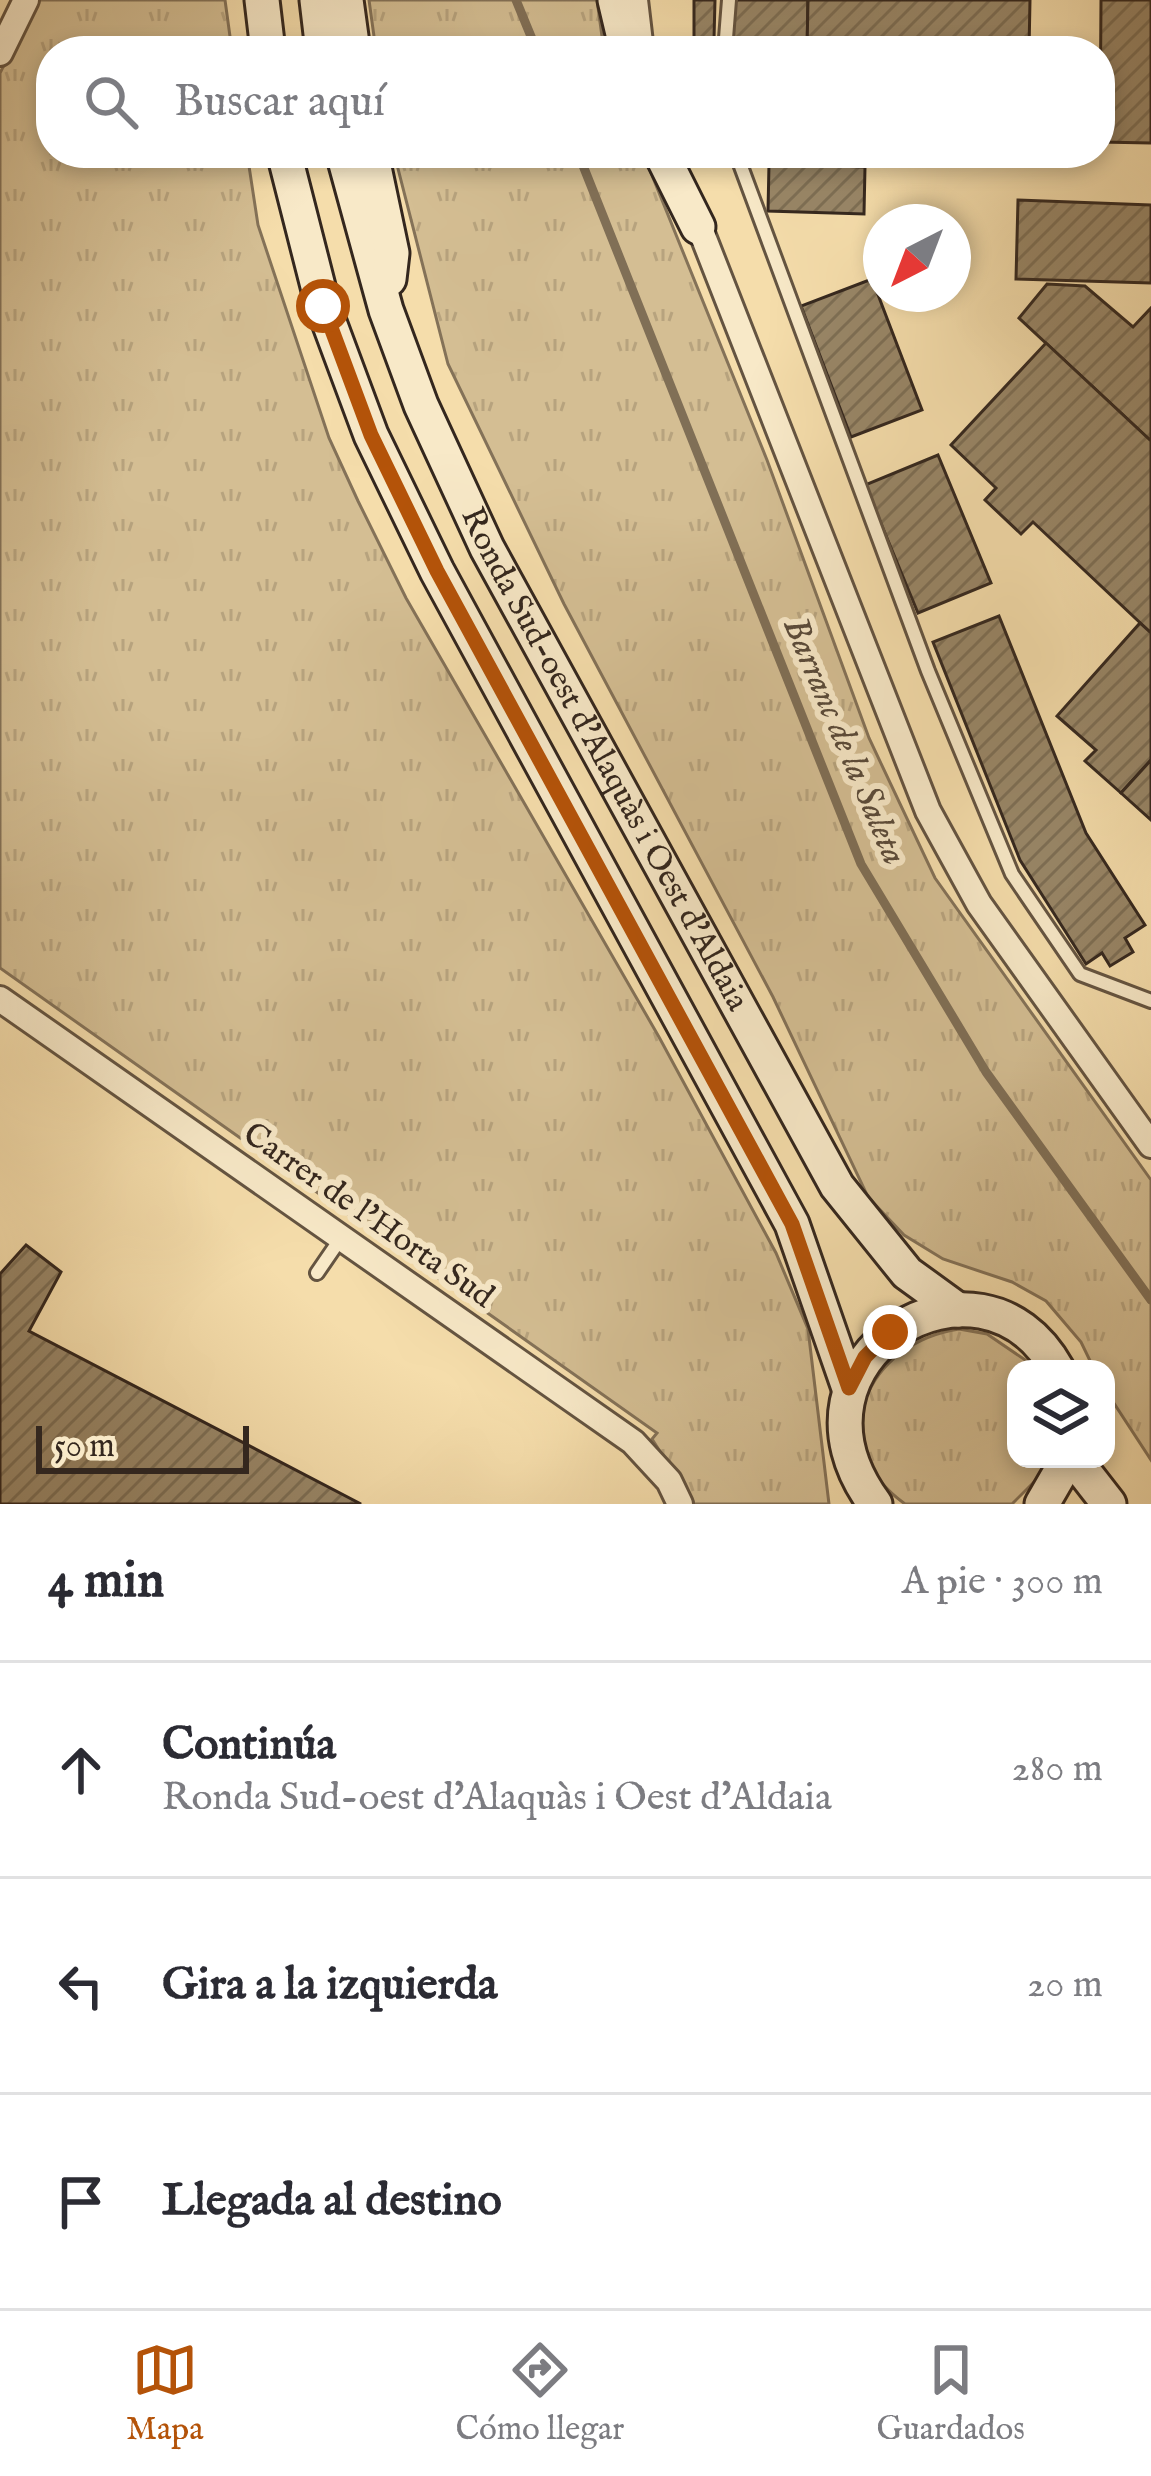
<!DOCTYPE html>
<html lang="es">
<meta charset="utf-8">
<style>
:root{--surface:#fff;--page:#f2f2f3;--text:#2b2b33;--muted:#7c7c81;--line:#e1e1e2;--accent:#b45309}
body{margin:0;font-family:"IM FELL English",serif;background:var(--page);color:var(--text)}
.controls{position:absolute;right:36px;bottom:36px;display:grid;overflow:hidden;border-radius:24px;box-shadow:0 6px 18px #0003}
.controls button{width:108px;height:108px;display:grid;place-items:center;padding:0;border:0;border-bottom:3px solid var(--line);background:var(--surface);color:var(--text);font:60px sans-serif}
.compass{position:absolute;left:863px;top:204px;width:108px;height:108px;border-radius:50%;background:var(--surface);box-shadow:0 6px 18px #0003;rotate:222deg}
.scale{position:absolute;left:36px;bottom:30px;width:213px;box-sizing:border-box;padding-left:12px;border:6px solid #34271e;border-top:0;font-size:33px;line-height:42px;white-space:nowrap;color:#34271e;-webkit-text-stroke:9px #f8e9c8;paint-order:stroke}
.stop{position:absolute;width:36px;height:36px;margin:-27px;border:9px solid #b45309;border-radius:50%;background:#fff}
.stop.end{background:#b45309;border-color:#fff;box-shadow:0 3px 12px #0008}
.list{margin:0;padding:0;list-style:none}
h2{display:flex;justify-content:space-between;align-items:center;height:156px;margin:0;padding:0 48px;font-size:51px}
h2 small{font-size:39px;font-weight:400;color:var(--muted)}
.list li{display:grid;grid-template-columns:78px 1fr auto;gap:36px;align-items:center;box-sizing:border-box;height:216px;padding:0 48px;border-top:3px solid var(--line)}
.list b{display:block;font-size:45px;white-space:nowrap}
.list p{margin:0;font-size:39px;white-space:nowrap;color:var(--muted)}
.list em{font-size:39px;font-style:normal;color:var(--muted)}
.icon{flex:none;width:66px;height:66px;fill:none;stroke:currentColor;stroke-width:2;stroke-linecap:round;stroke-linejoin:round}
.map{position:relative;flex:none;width:1151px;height:1504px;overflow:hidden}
.search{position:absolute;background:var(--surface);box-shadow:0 6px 18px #0003;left:36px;right:36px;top:36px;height:132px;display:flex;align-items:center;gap:30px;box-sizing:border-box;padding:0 42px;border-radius:48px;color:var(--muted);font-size:45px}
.sheet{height:804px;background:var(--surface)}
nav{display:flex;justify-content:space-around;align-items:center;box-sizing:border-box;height:168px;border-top:3px solid var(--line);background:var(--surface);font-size:33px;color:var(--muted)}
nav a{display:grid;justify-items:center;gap:6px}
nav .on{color:var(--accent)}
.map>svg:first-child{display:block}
.grass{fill:url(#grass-tufts);stroke:#847258;stroke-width:3}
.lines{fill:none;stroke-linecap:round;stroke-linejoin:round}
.stream{stroke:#806f56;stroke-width:9}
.building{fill:url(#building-hatch);stroke:#34271e;stroke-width:3}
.lane-casing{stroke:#645441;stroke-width:18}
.street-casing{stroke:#645441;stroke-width:30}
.secondary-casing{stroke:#34271e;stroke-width:39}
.lane{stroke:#f8e9c8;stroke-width:12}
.street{stroke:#f8e9c8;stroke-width:24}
.secondary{stroke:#f8e9c8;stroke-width:33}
.route{stroke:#b45309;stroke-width:15}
.labels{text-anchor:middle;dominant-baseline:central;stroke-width:12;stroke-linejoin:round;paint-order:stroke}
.street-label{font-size:33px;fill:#34271e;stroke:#f8e9c8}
.water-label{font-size:36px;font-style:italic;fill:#5a4b3a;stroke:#f8e9c8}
</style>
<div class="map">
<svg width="1151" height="1504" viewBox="0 0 1151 1504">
<defs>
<pattern id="grass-tufts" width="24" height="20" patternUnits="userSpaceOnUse" patternTransform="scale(3)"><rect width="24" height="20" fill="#d4be93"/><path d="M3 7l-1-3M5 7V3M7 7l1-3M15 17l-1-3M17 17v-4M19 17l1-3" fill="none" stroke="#b7a37e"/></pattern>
<pattern id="building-hatch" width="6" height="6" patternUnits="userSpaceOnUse" patternTransform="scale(3)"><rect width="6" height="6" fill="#988667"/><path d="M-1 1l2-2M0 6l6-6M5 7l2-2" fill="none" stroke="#7d6e54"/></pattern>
</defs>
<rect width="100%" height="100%" fill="#f5ddab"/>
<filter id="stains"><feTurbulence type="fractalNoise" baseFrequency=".00167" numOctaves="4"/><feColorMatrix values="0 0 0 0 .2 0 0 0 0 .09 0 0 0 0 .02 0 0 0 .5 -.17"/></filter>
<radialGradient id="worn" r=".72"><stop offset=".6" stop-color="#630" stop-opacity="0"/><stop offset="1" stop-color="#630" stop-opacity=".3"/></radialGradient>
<!-- grass -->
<g class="grass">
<polygon points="37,0 225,0 232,51 51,51 51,153 247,153 258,225 329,438 358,501 406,598 659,1037 776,1253 808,1329 829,1504 694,1504 652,1439 657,1433 0,968 0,73"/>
<polygon points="369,0 597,0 604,51 376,51"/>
<polygon points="394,153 643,153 767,460 869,738 935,878 1151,1180 1151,1460 1106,1391 1106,1369 1094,1369 1081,1342 1046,1301 1012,1282 943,1259 904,1235 868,1197 773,997 564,604 448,364"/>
<path d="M 959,1329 L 987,1334 L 1034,1366 L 1016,1369 L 1016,1459 L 1047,1459 L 1041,1475 L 1012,1504 L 905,1504 C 821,1444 866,1343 959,1329 Z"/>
</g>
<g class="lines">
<!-- stream -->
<g class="stream">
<polyline points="516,0 537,51"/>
<polyline points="578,153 861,864 986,1072 1151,1300"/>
</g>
</g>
<!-- building -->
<g class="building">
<polygon points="694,0 715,0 714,39 694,39"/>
<polygon points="734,0 808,0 807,51 733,51"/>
<polygon points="808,0 1030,0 1029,51 807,51"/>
<polygon points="1101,0 1151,0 1151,143 1100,142"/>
<polygon points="769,164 865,167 864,214 768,211"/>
<polygon points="1018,200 1151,205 1151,283 1016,279"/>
<polygon points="872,279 922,410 851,437 801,306"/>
<polygon points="1047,284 1085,286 1133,327 1151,308 1151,441 1019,318"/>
<polygon points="1046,343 1151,441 1151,633 1033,522 1021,534 985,500 996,488 951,445"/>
<polygon points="938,455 991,583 918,613 865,485"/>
<polygon points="999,616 1086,833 1145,925 1125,938 1133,952 1110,966 1102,953 1086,964 1020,860 933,642"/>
<polygon points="1140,623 1151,633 1151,760 1121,793 1085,761 1096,750 1057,716"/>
<polygon points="1151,760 1151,820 1121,793"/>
<polygon points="26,1245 61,1272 29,1331 361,1504 0,1504 0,1274"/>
</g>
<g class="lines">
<defs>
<g id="lane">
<polyline points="725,51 729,0"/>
<polyline points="736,153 928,671 1012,874 1080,974 1151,1001"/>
<polyline points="317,1273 341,1238"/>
</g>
<g id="street">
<polyline points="635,0 641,51"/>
<polyline points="0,53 26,0"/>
<polyline points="694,213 928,811 979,904 1151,1145"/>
<polyline points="0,999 633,1442 669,1481 680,1504"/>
</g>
<g id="secondary">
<polyline points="262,0 268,51"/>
<polyline points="317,0 323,51"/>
<polyline points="346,0 353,51"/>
<polyline points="615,0 627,51"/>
<polyline points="284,153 323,306 371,435 437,571 792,1224 849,1388"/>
<path id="s1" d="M 343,153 L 386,310 L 421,405 L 487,548 L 837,1186 L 907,1273 L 958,1310"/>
<polyline points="371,153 392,253 389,279"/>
<polyline points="661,153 698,227"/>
<polyline points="1074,1459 1109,1504"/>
<path d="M 875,1504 C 767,1358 981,1231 1057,1369"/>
<polyline points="1042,1504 1068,1459"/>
</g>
</defs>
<!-- lane casing -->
<use href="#lane" class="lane-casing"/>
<!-- street casing -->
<use href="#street" class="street-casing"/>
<!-- secondary casing -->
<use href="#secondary" class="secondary-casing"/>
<!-- lane -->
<use href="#lane" class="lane"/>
<!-- street -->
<use href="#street" class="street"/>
<!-- secondary -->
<use href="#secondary" class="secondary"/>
</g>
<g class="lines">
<!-- route -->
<polyline class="route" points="323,306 371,435 437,571 792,1224 849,1388 865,1357 890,1332"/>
</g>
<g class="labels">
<!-- street labels -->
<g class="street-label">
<text stroke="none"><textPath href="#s1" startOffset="663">Ronda Sud-oest d'Alaquàs i Oest d'Aldaia</textPath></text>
<text transform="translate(368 1216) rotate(35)">Carrer de l'Horta Sud</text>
</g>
<!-- water labels -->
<g class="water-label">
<text transform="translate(844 741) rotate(67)">Barranc de la Saleta</text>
</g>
</g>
<rect width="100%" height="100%" filter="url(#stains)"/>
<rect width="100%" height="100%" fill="url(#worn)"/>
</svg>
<div class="controls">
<button><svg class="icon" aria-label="layers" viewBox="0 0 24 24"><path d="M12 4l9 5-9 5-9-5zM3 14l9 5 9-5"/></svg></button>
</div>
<svg class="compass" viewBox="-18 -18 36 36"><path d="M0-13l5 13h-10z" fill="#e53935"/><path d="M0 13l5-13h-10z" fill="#7c7c81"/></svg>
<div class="scale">50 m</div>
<div class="stop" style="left:323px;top:306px"></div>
<div class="stop end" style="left:890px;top:1332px"></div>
<div class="search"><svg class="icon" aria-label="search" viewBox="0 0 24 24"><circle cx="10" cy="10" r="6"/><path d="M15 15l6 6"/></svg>Buscar aquí</div>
</div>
<section class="sheet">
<h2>4 min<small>A pie · 300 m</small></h2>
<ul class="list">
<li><svg class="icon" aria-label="ahead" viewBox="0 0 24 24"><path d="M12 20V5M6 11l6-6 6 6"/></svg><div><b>Continúa</b><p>Ronda Sud-oest d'Alaquàs i Oest d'Aldaia</p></div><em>280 m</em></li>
<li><svg class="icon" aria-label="left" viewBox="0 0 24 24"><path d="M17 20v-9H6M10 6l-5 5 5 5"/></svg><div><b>Gira a la izquierda</b></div><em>20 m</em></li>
<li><svg class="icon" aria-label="arrive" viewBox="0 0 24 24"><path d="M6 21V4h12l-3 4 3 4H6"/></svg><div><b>Llegada al destino</b></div></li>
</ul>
</section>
<nav>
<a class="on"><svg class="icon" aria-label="map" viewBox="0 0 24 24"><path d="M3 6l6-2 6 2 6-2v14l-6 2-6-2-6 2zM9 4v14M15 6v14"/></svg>Mapa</a>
<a><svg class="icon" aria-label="directions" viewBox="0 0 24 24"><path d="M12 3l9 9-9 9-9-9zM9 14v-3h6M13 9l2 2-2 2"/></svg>Cómo llegar</a>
<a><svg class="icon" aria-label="saved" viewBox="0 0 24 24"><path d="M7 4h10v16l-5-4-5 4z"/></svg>Guardados</a>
</nav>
